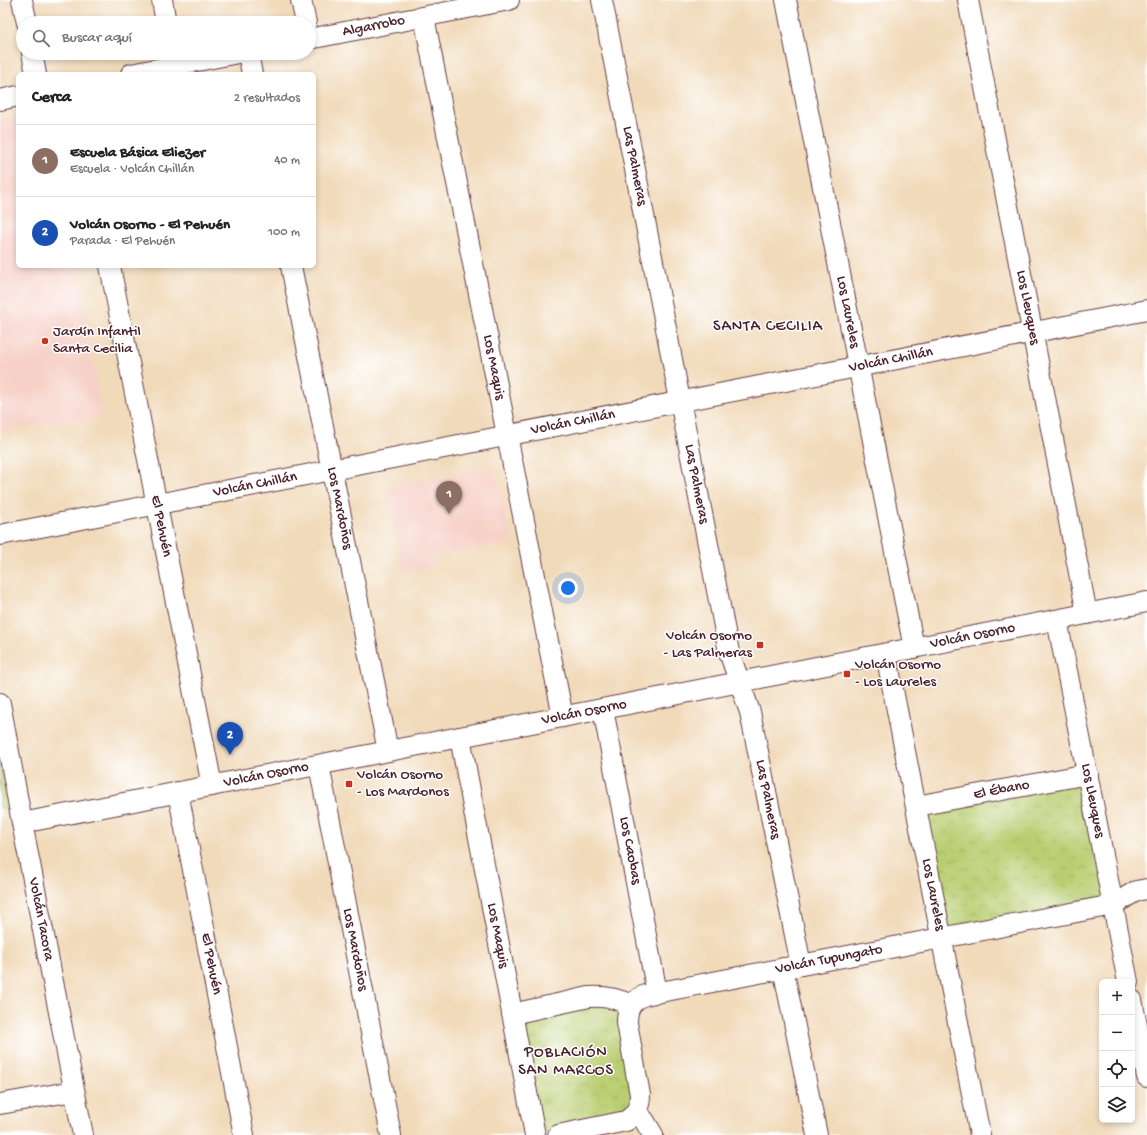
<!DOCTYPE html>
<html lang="es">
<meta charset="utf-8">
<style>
:root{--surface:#fff;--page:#f2f2f2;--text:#222;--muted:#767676;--line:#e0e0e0;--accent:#c8321e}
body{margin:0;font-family:"Gochi Hand",sans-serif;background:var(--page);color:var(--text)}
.controls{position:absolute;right:12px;bottom:12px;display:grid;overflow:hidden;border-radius:6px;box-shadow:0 2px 6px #0003}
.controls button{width:36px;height:36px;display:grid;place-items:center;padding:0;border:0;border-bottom:1px solid var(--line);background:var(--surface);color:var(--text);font:20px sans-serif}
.you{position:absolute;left:568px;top:588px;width:14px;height:14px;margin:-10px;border:3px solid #fff;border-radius:50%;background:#1a73e8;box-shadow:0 0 0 6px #1a73e833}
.badge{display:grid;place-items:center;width:26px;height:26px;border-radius:50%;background:var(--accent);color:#fff;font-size:13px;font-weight:700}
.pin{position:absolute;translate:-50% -33px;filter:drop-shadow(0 1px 2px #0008)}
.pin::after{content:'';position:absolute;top:21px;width:14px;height:12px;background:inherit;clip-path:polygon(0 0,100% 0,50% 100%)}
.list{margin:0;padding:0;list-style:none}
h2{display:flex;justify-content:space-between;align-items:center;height:52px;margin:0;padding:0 16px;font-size:17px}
h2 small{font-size:13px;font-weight:400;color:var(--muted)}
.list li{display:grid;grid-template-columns:26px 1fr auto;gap:12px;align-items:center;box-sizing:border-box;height:72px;padding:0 16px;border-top:1px solid var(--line)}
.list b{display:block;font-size:15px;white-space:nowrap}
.list p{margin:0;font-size:13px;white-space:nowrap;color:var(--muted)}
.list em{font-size:13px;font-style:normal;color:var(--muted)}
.icon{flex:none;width:22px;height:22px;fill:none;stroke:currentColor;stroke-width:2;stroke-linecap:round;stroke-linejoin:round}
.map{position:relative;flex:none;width:1147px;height:1135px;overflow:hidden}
.search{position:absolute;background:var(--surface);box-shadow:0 2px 6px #0003;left:16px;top:16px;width:300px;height:44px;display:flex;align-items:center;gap:10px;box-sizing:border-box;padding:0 14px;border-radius:22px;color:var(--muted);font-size:15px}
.panel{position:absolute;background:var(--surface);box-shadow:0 2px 6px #0003;left:16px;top:72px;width:300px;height:196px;border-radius:6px}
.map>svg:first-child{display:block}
.built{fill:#f7d1c8}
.park{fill:url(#park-crowns);stroke:#82764e}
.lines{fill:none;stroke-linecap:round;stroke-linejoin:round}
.street-casing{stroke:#633b40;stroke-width:22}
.street{stroke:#fff;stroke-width:20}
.poi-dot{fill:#c8321e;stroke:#fff;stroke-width:1.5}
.labels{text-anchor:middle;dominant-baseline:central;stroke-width:3;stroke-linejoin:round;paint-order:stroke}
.street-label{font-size:15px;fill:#4a1f2b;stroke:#fff}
.poi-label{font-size:15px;fill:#4a1f2b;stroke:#fff;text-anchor:start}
.neighbourhood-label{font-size:16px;letter-spacing:1px;fill:#4a1f2b;stroke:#fff}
</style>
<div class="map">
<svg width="1147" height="1135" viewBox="0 0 1147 1135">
<defs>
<pattern id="park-crowns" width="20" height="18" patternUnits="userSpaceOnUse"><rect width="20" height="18" fill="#bace71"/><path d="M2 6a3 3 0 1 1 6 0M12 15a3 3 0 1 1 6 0" fill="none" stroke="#a1b062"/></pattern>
</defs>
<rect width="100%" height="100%" fill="#fff"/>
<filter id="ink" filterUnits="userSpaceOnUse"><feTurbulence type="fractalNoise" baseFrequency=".025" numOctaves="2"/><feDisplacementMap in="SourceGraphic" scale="8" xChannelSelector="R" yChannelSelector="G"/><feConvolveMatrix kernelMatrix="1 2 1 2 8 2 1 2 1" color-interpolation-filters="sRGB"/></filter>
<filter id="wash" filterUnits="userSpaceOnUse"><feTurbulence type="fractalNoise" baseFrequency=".012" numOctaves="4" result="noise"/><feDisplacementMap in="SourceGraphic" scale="16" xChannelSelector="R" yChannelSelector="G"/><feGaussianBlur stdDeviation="0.9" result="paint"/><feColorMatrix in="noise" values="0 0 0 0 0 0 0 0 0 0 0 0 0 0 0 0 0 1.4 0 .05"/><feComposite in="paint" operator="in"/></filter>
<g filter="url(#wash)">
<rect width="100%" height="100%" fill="#f1daba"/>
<!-- built -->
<g class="built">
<polygon points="17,120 18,266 77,266 103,417 0,430 0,122"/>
<polygon points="495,468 512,542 432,556 434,566 404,572 386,486"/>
</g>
<!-- park -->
<g class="park">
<polygon points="0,754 10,806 0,808"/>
<polygon points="1085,777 1111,903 944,935 919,808"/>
<polygon points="618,1003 638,1095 625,1119 546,1135 538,1135 515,1016"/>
</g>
</g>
<g filter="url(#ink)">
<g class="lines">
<defs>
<g id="street">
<polyline points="22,0 27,23"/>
<polyline points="162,0 166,23"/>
<polyline points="301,0 306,23"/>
<path id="s1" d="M 602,0 L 729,652 L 750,712 L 801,965"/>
<path id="s2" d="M 786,0 L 914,648"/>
<path id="s3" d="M 968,0 L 1087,614"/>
<path id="s4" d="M 424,17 L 563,717"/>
<path id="s5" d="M 309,39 L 509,0"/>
<polyline points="32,53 36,74"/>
<polyline points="248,53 252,74"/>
<polyline points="131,74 238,53"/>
<polyline points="0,100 18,96"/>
<path id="s6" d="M 110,266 L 212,786"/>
<path id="s7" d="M 291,266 L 388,751"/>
<path id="s8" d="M 0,535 L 1147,310"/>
<path id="s9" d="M 1057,620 L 1128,982"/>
<path id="s10" d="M 886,654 L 980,1135"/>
<path id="s11" d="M 0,703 L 22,823 L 83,1135"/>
<path id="s12" d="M 603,709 L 657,993"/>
<path id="s13" d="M 460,737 L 535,1135"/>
<path id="s14" d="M 319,765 L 391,1135"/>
<path id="s15" d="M 178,792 L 244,1135"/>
<path id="s16" d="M 916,806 L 1088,774"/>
<path id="s17" d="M 22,823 L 1147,602"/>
<polyline points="783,968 817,1135"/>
<polyline points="1132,1000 1147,1077"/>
<path d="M 512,1014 L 589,997 C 604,996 617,998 631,1005"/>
<polyline points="0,1104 74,1091"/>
<polyline points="636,1112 644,1120 653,1135"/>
<path id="s18" d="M 558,1135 L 626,1121 C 636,1115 640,1107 640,1095 L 627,1023 C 627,1008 631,1001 645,995 L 1113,905 L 1136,891 L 1147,889"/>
</g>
</defs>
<!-- street casing -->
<use href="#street" class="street-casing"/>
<!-- street -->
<use href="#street" class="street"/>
</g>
</g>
<!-- markers -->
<g class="poi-dot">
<circle cx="45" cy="341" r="4"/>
<rect x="756" y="641" width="8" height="8" rx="2"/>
<rect x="843" y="670" width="8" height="8" rx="2"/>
<rect x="345" y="780" width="8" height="8" rx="2"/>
</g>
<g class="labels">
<!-- street labels -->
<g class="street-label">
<text stroke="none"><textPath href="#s5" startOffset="66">Algarrobo</textPath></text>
<text stroke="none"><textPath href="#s1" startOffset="169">Las Palmeras</textPath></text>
<text stroke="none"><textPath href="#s3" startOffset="313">Los Lleuques</textPath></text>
<text stroke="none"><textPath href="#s2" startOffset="318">Los Laureles</textPath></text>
<text stroke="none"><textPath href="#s8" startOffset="908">Volcán Chillán</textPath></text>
<text stroke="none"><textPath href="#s4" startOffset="357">Los Maquis</textPath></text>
<text stroke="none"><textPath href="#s8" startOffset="584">Volcán Chillán</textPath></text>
<text stroke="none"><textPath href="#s1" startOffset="493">Las Palmeras</textPath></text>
<text stroke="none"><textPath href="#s8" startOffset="260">Volcán Chillán</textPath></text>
<text stroke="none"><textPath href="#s7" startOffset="247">Los Mardoños</textPath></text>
<text stroke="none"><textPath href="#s6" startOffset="265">El Pehuén</textPath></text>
<text stroke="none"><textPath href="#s17" startOffset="969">Volcán Osorno</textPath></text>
<text stroke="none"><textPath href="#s17" startOffset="573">Volcán Osorno</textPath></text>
<text stroke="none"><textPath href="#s17" startOffset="249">Volcán Osorno</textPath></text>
<text stroke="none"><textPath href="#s16" startOffset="87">El Ébano</textPath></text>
<text stroke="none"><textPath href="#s1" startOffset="817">Las Palmeras</textPath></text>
<text stroke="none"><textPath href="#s9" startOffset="184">Los Lleuques</textPath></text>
<text stroke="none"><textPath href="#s12" startOffset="144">Los Caobas</textPath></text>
<text stroke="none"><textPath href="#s10" startOffset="245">Los Laureles</textPath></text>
<text stroke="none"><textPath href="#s11" startOffset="220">Volcán Tacora</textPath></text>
<text stroke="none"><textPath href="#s13" startOffset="202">Los Maquis</textPath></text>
<text stroke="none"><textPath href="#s14" startOffset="188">Los Mardoños</textPath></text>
<text stroke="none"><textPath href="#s18" startOffset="397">Volcán Tupungato</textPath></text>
<text stroke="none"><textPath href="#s15" startOffset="175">El Pehuén</textPath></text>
</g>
<!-- poi labels -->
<g class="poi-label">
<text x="53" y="332">Jardín Infantil<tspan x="53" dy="17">Santa Cecilia</tspan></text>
<text x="752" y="636" text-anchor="end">Volcán Osorno<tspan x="752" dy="17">- Las Palmeras</tspan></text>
<text x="855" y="665">Volcán Osorno<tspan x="855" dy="17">- Los Laureles</tspan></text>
<text x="357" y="775">Volcán Osorno<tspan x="357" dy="17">- Los Mardonos</tspan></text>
</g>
<!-- neighbourhood labels -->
<g class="neighbourhood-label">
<text x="768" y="327">SANTA CECILIA</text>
<text x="566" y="1053">POBLACIÓN<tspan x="566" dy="18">SAN MARCOS</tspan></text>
</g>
</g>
</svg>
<div class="controls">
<button>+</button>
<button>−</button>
<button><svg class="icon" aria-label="locate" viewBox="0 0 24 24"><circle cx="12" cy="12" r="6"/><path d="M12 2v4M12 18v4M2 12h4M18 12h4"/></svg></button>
<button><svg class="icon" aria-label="layers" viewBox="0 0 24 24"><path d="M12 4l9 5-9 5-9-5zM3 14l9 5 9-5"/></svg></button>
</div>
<div class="you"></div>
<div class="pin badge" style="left:449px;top:514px;background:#8d6e63">1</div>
<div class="pin badge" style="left:230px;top:755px;background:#1a4fb4">2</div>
<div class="search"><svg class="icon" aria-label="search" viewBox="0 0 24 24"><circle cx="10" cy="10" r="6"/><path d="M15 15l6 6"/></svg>Buscar aquí</div>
<section class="panel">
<h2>Cerca<small>2 resultados</small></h2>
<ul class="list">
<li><span class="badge" style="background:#8d6e63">1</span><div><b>Escuela Básica Eliezer</b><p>Escuela · Volcán Chillán</p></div><em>40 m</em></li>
<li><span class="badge" style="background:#1a4fb4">2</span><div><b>Volcán Osorno - El Pehuén</b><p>Parada · El Pehuén</p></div><em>100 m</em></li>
</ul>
</section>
</div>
